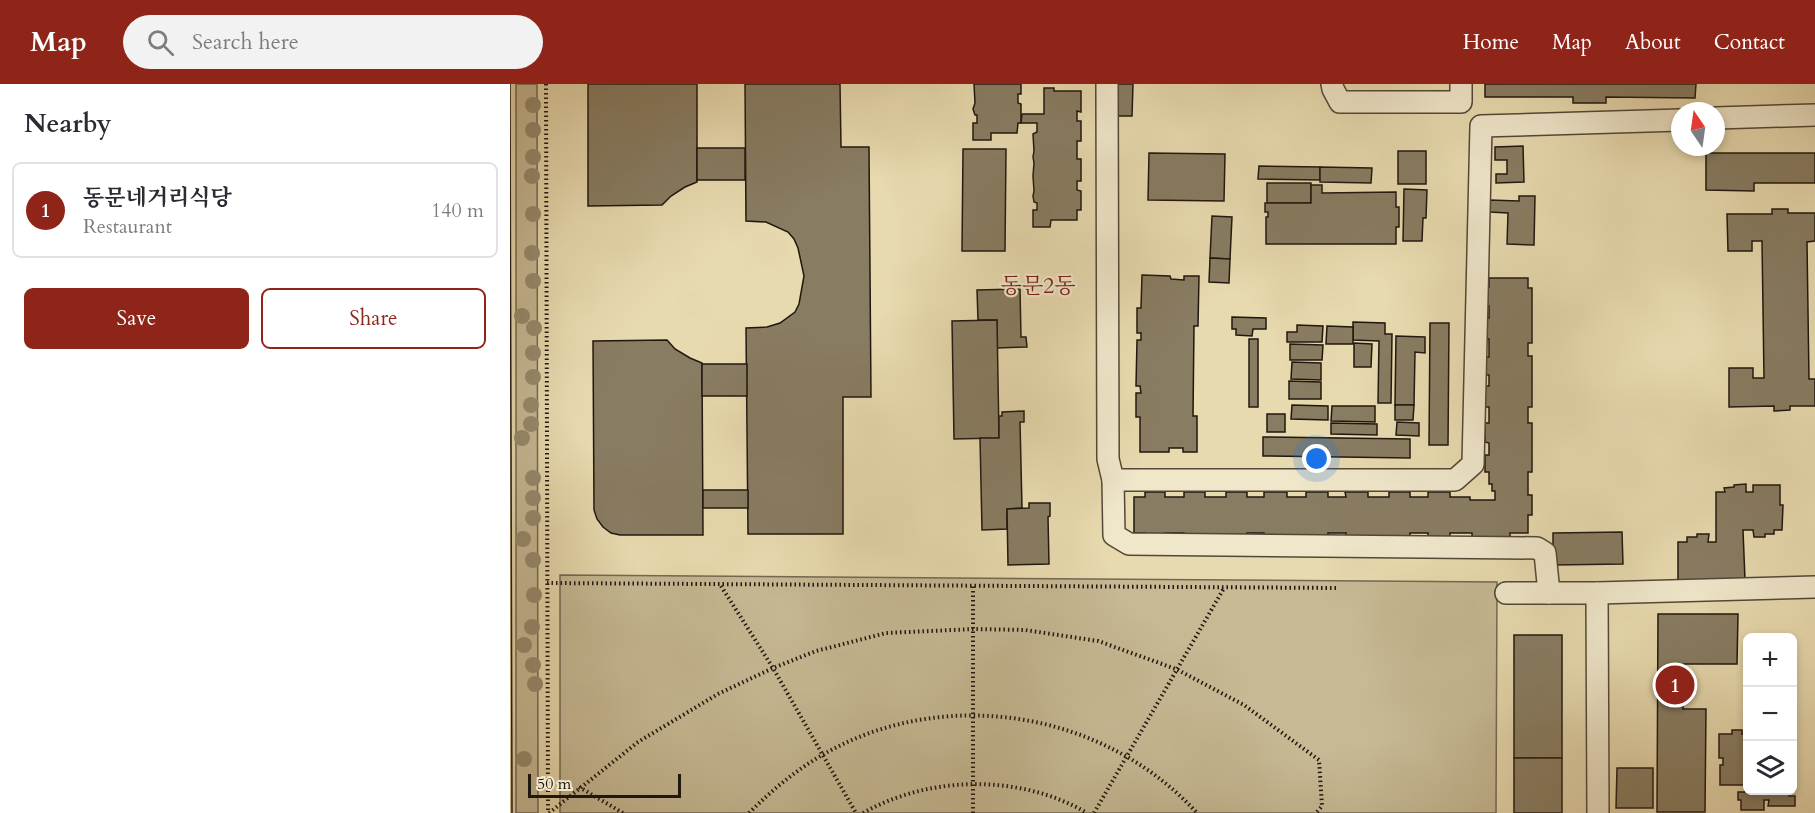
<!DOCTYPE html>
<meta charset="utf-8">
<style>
:root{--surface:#fff;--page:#f2f2f3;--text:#2b2b33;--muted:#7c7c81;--line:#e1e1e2;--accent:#8f2418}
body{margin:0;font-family:Cardo,"Noto Serif KR",serif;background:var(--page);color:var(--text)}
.controls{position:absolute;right:18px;bottom:18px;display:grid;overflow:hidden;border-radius:9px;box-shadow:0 3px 9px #0003}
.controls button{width:54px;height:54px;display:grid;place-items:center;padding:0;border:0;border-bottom:2px solid var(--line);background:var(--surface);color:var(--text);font:30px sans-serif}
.compass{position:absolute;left:1161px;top:18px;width:54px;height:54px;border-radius:50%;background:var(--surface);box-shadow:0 3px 9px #0003;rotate:347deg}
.scale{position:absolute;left:18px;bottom:15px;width:153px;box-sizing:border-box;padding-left:6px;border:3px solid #20170f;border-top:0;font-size:16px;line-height:21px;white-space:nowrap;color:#20170f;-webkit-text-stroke:4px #f0e7cb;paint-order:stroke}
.you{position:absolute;left:807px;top:375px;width:21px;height:21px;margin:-15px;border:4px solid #fff;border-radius:50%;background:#1a73e8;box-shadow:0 0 0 9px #1a73e833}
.badge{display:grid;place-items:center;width:39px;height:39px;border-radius:50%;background:var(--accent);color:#fff;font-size:20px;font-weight:700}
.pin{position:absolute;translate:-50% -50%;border:3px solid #fff;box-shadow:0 2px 6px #0006}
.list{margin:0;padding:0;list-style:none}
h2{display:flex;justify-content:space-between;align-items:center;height:78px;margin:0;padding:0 24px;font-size:26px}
h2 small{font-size:20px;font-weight:400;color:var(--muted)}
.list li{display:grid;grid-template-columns:39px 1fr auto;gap:18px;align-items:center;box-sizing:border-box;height:96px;margin:0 12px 12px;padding:0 12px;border:2px solid var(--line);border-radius:9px}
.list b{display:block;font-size:22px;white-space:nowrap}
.list p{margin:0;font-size:20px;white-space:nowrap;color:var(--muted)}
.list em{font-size:20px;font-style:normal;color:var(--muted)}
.actions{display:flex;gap:12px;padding:18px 24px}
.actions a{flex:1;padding:14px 0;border:2px solid var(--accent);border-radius:9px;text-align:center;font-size:21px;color:var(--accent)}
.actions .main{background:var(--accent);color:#fff}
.icon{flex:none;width:33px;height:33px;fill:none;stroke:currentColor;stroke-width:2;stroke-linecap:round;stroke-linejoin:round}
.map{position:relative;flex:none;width:1305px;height:729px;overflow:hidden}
header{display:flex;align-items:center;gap:36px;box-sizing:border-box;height:84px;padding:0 30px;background:var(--accent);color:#fff}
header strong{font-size:28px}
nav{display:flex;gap:33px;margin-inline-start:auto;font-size:21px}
.search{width:420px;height:54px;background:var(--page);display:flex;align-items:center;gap:15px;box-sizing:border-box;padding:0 21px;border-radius:33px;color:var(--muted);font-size:22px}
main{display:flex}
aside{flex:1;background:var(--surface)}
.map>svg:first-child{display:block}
.green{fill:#c6b994;stroke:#736852;stroke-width:1.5}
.building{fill:#887c62;stroke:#20170f;stroke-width:1.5}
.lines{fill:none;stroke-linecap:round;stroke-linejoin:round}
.minor-casing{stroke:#524837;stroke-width:24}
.path{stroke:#20170f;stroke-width:4;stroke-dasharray:1.5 3;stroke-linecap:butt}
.minor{stroke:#f0e7cb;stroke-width:21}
.tram{stroke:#20170f;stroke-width:1.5}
.tree{fill:#968a6d}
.labels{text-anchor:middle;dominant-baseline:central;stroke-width:4.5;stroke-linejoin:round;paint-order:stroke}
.quarter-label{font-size:22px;fill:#7a1f14;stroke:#f0e7cb}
</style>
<header>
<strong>Map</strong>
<div class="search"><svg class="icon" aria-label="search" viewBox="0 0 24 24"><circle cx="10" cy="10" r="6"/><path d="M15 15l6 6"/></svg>Search here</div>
<nav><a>Home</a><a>Map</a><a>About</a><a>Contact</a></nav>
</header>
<main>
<aside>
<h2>Nearby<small></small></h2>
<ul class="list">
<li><span class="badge">1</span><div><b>동문네거리식당</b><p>Restaurant</p></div><em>140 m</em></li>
</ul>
<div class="actions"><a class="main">Save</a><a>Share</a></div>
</aside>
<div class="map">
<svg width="1305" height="729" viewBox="0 0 1305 729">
<rect width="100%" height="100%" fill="#e8daaf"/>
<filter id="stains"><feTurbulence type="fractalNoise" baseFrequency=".00333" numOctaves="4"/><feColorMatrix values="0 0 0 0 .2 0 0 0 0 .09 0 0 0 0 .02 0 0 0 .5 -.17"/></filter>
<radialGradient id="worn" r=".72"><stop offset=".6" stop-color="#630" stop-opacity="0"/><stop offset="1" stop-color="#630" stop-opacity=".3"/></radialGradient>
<!-- green -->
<g class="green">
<polygon points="6,0 27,0 28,729 6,729"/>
<polygon points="50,491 987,498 986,729 50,729"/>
</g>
<!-- building -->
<g class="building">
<polygon points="78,0 187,0 187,98 175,103 161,112 152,121 78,122"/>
<polygon points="235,0 330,0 331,63 359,63 361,313 333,313 333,450 238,450 236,244 257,243 270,239 285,228 289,220 294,192 288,164 284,155 278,148 256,138 236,137"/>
<polygon points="464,0 511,0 511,10 508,10 508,19 511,20 511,39 508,39 507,49 481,49 481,56 463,56 463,39 467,39 467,31 465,31 463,25 465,19"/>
<polygon points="606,0 623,0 622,32 605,32"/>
<polygon points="975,0 1186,0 1185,14 1096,13 1096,19 1063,19 1063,13 975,13"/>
<polygon points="534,4 544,4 544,7 571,7 571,28 567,27 567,37 571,37 571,57 567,57 567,75 571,75 571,97 567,97 567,106 571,107 571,126 567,126 567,136 541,136 540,143 523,143 523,126 527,126 527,119 524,118 523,112 524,107 523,92 524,79 523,73 524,67 523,50 527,48 527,39 511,39 512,30 534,30"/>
<polygon points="1013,62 1014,98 986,99 986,90 997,90 997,76 985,76 985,63"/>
<rect x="187" y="64" width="48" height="32"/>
<polygon points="453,65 496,65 495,167 452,167"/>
<rect x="888" y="67" width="28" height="33"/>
<polygon points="639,69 715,70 714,117 638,116"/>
<polygon points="1196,69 1305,69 1305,99 1244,99 1244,107 1196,106"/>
<polygon points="749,82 810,83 810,96 748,95"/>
<polygon points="810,83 862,84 861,99 810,98"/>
<rect x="757" y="99" width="44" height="20"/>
<polygon points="801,101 812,101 812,109 886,108 886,123 889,123 889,143 886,143 886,160 756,160 756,133 758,133 758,128 755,128 755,119 801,119"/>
<polygon points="894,105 917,106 916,134 913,134 912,157 893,157"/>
<polygon points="1009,112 1025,112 1024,161 997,160 998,129 980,128 980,116 1009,117"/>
<polygon points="1262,125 1278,125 1278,129 1305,129 1305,157 1297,158 1299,295 1305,295 1305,322 1280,322 1280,326 1264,327 1264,322 1219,323 1219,284 1243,284 1243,294 1254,294 1252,157 1242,157 1242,167 1218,167 1217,130 1262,130"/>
<polygon points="702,132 722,133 720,175 700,174"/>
<polygon points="700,174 720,175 719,199 699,198"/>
<polygon points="632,191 660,192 661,195 674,196 674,192 689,192 688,242 684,242 683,332 687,332 687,368 673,368 673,364 659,364 659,368 630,368 630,333 626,333 626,309 631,309 630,302 626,302 627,256 631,256 631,249 627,249 627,224 631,224"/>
<polygon points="979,194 1018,194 1018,204 1022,204 1022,259 1018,259 1018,272 1022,272 1022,323 1018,323 1018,339 1022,339 1022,388 1018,388 1018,411 1022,411 1022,431 1018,431 1018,449 1000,449 1000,454 962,453 962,449 940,449 940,453 918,453 918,449 900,449 900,453 836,453 836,449 818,449 818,453 754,453 754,449 737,449 737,453 674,453 674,449 655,449 655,453 635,453 635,449 624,449 624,413 635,413 635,408 655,408 655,413 674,413 674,408 695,408 695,413 716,413 716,408 737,408 737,413 754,413 754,408 777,408 777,413 796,413 796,408 818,408 818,413 836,413 835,408 858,408 858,413 879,413 879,408 900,408 900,413 918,413 918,408 940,408 940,413 960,413 960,416 985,416 985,407 982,407 982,400 979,400 979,388 975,388 975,371 979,371 979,359 975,358 975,339 979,339 979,323 975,323 975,302 979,302 979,291 975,291 975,273 979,273 979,255 975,255 975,234 979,234 979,222 975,222 975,203 979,203"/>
<polygon points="510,205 511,253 516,253 517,263 487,264 487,236 468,236 467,206"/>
<polygon points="722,233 756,234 756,245 743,245 742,252 726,251 726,245 722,245"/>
<polygon points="487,236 489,354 444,355 442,237"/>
<polygon points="843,238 875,239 875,250 882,250 881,319 868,319 869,257 843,256"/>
<polygon points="920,239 939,239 938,361 919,361"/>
<polygon points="787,241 813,242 812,258 777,258 777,248 787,248"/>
<polygon points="817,242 843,243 843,260 816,260"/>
<polygon points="886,252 915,253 915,269 905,268 904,321 885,321"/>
<rect x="739" y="255" width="9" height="68"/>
<polygon points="157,256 165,265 180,274 192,279 193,451 110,451 101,449 93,443 87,435 84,426 83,257"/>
<polygon points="844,259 862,260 861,283 844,283"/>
<polygon points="780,260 813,261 812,276 780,276"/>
<polygon points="782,278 811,279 811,296 781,295"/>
<rect x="192" y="280" width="45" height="32"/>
<polygon points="779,297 811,298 811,315 779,315"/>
<polygon points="782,321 818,322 818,336 781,335"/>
<polygon points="885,321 904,321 903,336 885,336"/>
<polygon points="822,322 865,322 865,338 821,337"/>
<polygon points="514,327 514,338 510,338 512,424 497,425 497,445 472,446 470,354 489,354 489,332 492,332 492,328"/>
<rect x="757" y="330" width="18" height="18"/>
<polygon points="887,338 909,339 909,352 886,351"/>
<polygon points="821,339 867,340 867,351 821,350"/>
<polygon points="753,353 900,355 900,374 753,372"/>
<polygon points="1236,400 1236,408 1243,408 1243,401 1270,401 1270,421 1273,421 1272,446 1264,446 1264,450 1255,450 1255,453 1244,453 1243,446 1233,446 1235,496 1168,500 1168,458 1177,458 1177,453 1187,453 1187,450 1199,450 1198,458 1206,458 1206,408 1215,408 1214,404 1224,403 1224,401"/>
<rect x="193" y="406" width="45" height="18"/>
<polygon points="519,419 540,419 540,432 538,433 539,480 498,481 497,425 519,424"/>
<polygon points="1112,448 1113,480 1043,481 1043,449"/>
<polygon points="1148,530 1228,530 1227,580 1174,580 1173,625 1196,625 1195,728 1147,728"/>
<rect x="1004" y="551" width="48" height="123"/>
<polygon points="1237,644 1238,706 1279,706 1279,712 1285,712 1285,722 1258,722 1259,716 1254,716 1254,726 1231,726 1231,716 1228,716 1228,708 1237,708 1237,701 1210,701 1210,681 1213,681 1213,674 1209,674 1209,650 1222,650 1222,646 1232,646 1232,650 1237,650"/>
<rect x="1004" y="674" width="48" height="55"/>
<polygon points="1107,684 1143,684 1143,724 1106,724"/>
</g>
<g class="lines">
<defs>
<g id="minor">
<polyline points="597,0 598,375 603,396"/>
<polyline points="822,0 823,5 830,18 951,18 951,0"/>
<polyline points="1206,34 1305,31"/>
<polyline points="996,509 1087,509 1305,503"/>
<polyline points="1039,509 1035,469 1027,464 619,460 604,451 603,396 945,396 963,380 971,42 1170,36"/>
<polyline points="1087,509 1088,729"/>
</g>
</defs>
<!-- minor casing -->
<use href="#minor" class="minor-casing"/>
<!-- path -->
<g class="path">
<polyline points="36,0 38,729"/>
<polyline points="37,499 829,504"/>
<polyline points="211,502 263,584 346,729"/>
<polyline points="69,703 113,729"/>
<polyline points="39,729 128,658 208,610 263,584 306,567 376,549 464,545 515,546 588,557 666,585 734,621 809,676 812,722 806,729"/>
<path d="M 239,729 C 262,706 286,686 314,670 C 435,601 594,627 687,729"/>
<path d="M 353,729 C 420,691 511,690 577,729"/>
<polyline points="463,729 463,502"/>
<polyline points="584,729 714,504"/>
</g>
<!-- minor -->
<use href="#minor" class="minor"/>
<!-- tram -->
<polyline class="tram" points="0,0 2,729"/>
</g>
<!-- trees -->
<g class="tree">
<circle cx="23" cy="21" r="8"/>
<circle cx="23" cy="46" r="8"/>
<circle cx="23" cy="73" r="8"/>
<circle cx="22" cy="92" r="8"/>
<circle cx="23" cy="130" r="8"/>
<circle cx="22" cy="169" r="8"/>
<circle cx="23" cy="197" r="8"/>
<circle cx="12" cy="232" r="8"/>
<circle cx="24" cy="244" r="8"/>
<circle cx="23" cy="269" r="8"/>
<circle cx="23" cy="293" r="8"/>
<circle cx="21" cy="321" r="8"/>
<circle cx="21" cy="340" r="8"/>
<circle cx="12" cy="354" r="8"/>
<circle cx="23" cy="394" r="8"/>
<circle cx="23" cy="414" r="8"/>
<circle cx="23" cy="434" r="8"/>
<circle cx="13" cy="455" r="8"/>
<circle cx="23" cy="476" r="8"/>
<circle cx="24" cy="511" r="8"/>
<circle cx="22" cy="543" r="8"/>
<circle cx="14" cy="561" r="8"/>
<circle cx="23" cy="581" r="8"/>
<circle cx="25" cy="600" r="8"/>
<circle cx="14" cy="675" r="8"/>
</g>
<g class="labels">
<!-- quarter labels -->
<g class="quarter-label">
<text x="528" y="202">동문2동</text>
</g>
</g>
<rect width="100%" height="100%" filter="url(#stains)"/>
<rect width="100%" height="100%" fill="url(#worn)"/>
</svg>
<div class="controls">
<button>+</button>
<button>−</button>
<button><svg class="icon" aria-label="layers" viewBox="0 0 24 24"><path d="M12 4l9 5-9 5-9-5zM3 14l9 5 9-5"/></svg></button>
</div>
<svg class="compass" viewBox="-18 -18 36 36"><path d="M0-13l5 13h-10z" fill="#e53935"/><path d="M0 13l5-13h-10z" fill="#7c7c81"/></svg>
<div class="scale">50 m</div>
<div class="you"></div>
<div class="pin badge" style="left:1165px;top:601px">1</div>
</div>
</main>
